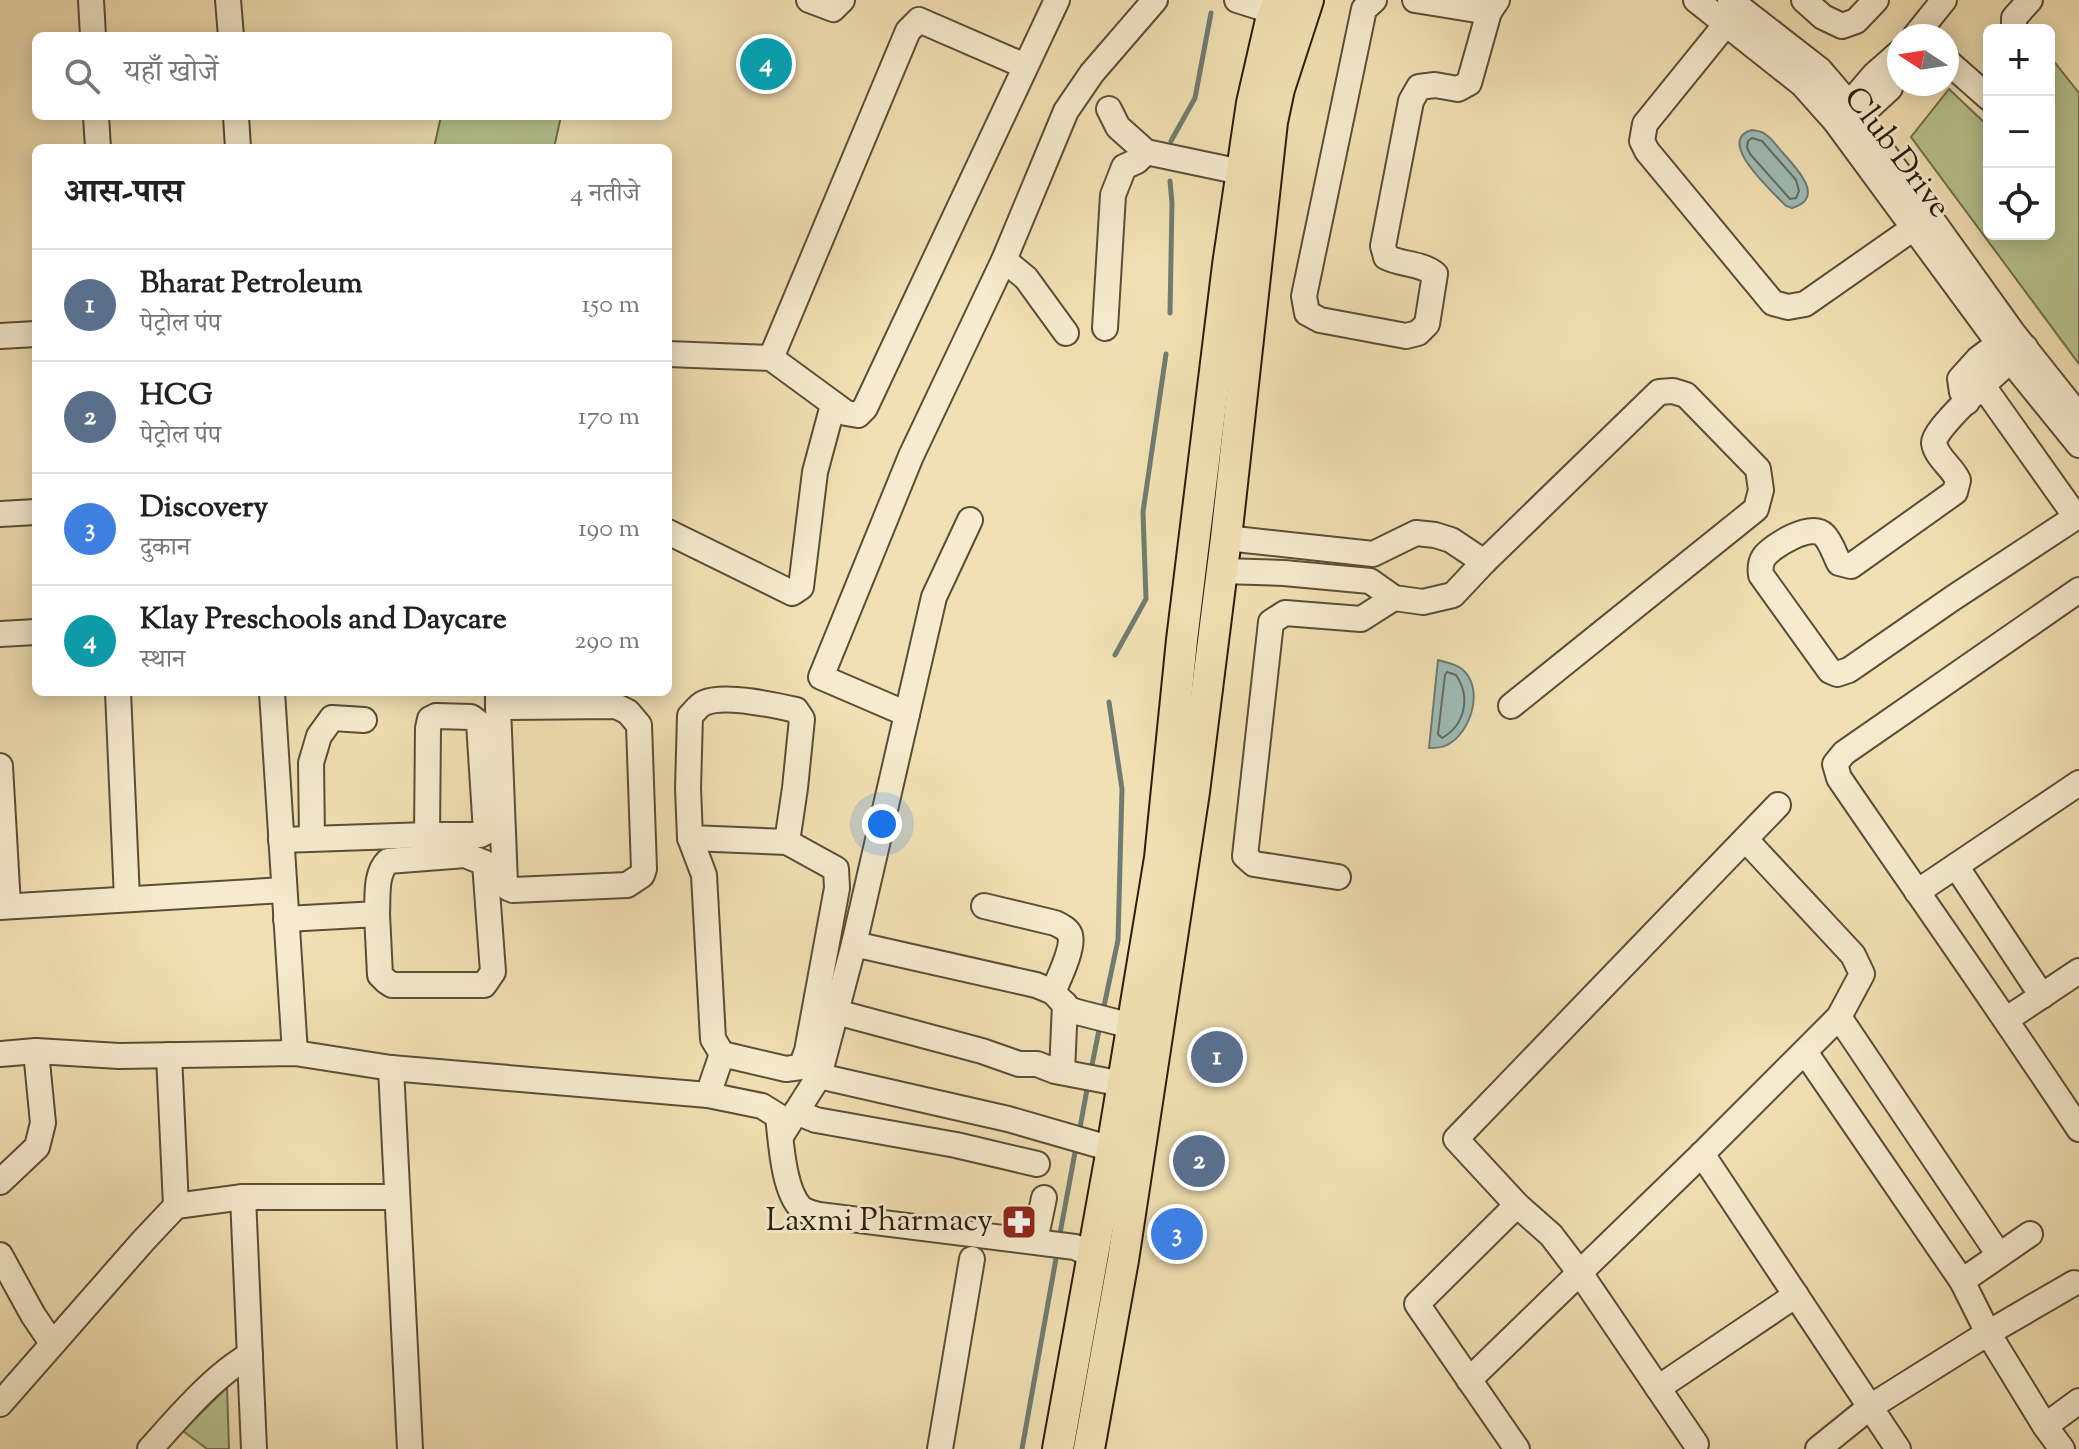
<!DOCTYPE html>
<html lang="hi">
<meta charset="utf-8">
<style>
:root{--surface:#fff;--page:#f2f2f2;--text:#222;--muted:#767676;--line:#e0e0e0;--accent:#8f2418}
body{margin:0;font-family:"Sorts Mill Goudy","Noto Serif Devanagari",serif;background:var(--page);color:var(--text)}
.controls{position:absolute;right:24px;top:24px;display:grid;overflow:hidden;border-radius:12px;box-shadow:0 4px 20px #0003}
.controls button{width:72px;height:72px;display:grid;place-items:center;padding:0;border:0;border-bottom:2px solid var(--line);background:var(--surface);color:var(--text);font:40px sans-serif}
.compass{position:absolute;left:1887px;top:24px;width:72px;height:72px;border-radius:50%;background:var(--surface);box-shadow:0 4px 20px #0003;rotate:282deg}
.you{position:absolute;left:882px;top:824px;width:28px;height:28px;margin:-20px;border:6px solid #fff;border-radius:50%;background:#1a73e8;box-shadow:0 0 0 12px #1a73e833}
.badge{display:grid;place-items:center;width:52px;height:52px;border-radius:50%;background:var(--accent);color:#fff;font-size:26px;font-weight:700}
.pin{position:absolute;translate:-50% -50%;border:4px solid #fff;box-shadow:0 2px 8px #0006}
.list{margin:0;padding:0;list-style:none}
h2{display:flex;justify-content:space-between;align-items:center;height:104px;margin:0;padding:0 32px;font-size:34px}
h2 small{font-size:26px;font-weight:400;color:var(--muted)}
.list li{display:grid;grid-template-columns:52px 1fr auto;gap:24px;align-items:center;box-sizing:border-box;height:112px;padding:0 32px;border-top:2px solid var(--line)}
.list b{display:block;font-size:30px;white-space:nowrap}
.list p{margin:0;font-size:26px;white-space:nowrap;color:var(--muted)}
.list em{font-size:26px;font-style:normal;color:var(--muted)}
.icon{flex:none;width:44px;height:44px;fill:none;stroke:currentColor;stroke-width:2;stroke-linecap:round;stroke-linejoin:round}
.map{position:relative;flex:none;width:2079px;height:1449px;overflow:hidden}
.search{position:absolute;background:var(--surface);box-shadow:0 4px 20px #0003;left:32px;top:32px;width:640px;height:88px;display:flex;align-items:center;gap:20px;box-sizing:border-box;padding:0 28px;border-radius:12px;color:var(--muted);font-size:30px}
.panel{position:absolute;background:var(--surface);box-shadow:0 4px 20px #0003;left:32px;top:144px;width:640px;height:552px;border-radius:12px}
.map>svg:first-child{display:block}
.green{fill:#b7c38e;stroke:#70704e;stroke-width:2}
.water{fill:#9ebbb6;stroke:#6f7c73;stroke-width:2}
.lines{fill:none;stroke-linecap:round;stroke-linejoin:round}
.shore{stroke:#646c62;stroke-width:2}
.stream{stroke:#6f7c73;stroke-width:5}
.minor-casing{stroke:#5b4e37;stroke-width:28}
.major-casing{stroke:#291d0e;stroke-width:34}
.minor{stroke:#f6ebce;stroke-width:24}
.major{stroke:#f1e0b3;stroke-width:30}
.labels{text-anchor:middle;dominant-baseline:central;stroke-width:6;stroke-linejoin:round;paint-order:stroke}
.street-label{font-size:32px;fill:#291d0e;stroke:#f6ebce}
.poi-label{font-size:32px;fill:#291d0e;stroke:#f6ebce;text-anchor:end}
</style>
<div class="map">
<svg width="2079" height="1449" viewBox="0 0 2079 1449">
<rect width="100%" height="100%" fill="#f1e0b3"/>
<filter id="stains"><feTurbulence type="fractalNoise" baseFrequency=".0025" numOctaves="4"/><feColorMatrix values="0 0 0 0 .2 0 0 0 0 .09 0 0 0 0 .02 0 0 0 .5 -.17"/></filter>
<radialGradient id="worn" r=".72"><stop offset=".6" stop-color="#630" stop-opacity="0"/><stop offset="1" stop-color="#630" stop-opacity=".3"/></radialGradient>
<!-- green -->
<g class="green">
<polygon points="2052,59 2079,93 2079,364 1911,137 1949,89 1989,127 1989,234 2049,234 2049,62"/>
<polygon points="441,116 561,116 554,148 434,148"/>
<polygon points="227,1387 229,1449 207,1449 183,1431"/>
</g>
<!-- water -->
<g class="water">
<path d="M 1752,130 C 1757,131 1761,131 1765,134 C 1772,138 1777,147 1783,153 C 1795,167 1827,198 1792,208 L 1786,206 C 1773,192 1714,140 1752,130 Z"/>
<path d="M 1438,660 C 1446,662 1456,664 1462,669 C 1485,688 1471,733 1447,745 C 1442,748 1435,748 1429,748 Z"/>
</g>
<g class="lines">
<!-- shore -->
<g class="shore">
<polygon points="1752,138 1762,141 1796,180 1799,191 1796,198 1790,199 1750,154 1747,147 1748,141"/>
<path d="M 1447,672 L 1456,675 C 1471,697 1465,725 1442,738 L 1438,734 L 1445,675 Z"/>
</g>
<!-- stream -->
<g class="stream">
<polyline points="1171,141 1195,98 1211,13"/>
<polyline points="1170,181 1172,203 1170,313"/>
<polyline points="1115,655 1146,599 1143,512 1166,354"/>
<polyline points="1103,1011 1118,940 1122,789 1109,702"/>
<polyline points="1091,1070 1100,1025"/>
<polyline points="1079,1133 1088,1084"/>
<polyline points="1059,1239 1076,1147"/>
<polyline points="1022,1449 1057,1253"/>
</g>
<defs>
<g id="minor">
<polyline points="91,0 93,36"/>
<polyline points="228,0 231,36"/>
<polyline points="809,0 833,9 842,0"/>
<polyline points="1237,0 1275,12"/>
<path d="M 1374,0 L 1364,9 L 1304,296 L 1307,313 L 1320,320 L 1406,336 L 1418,333 L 1427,324 L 1435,274 C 1421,263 1402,265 1386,257 L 1383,246 L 1411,101 L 1419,87 L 1435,85 L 1458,89 L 1469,83 L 1489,12 L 1497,0"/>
<polyline points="1415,0 1489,12"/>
<polyline points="1696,0 1802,84 1835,121 2019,371 2079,445"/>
<polyline points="1730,0 1820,70 1849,104 2013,333 2079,416"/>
<polyline points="1804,0 1823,17 1842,26 1856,21 1876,0"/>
<polyline points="1726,24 1645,124 1642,141 1647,151 1773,303 1788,307 1805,304 1925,220"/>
<polyline points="2014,30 2014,18 2030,0"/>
<polyline points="1915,36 1944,0"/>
<polyline points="1947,61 1989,98"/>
<polyline points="1109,109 1118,127 1146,152 1241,172"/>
<polyline points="96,116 98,148"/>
<polyline points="236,116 238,148"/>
<polyline points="1839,116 1874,75 1899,53"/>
<polyline points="1848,127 1890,88 1896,56"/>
<polyline points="1004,260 1026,278 1066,333"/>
<polyline points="1105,328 1113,195 1124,167 1137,161 1146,152"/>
<polyline points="0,336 36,334"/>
<polyline points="668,354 771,358 846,413 858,415 865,408 1057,0"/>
<polyline points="771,358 908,31 919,20 1025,66"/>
<path d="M 1983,386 L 2076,517 L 1953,598 L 1849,670 L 1837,674 L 1830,671 L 1761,575 C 1760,568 1760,563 1764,557 C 1772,546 1811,522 1824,535 C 1831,542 1835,555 1839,563 L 1851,566 L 1955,492 L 1958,480 C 1952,467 1936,457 1934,443 C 1933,427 2009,362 2025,347"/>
<polyline points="1967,402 1962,392 1960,379 1978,359 2011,334"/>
<polyline points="0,514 36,512"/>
<polyline points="668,532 792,593 801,587 815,472 833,405"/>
<polyline points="1226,538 1373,554 1416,533 1435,535 1451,540 1484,562 1659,392 1673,391 1686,395 1758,469 1761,490 1756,509 1511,706"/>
<polyline points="1222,571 1284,573 1370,581 1394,598 1423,602 1453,595 1484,562"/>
<path d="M 2079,590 L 1844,753 L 1835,764 L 1839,778 C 1919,895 2001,1011 2079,1129"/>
<polyline points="0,634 36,632"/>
<polyline points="118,692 127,899"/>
<polyline points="272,692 295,1053"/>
<polyline points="498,692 498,707 505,883 508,888 513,890 627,885 642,875 644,869 639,725 628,712 616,706 498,707"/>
<polyline points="907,714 821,677 911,456 1004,260 1066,111 1092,73 1155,0"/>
<polyline points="0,766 8,906"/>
<polyline points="312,838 311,763 319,736 332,718 364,720"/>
<polyline points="690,838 787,842"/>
<polyline points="281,840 427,835 480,835 486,832 479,723 471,717 436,716 430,719 428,728 427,835"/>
<polyline points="1956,866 2042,996"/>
<polyline points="1338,877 1254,864 1245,856 1271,622 1285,613 1361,619 1394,598"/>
<polyline points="1917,892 2079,783"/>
<path d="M 984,906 L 1055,923 C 1061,926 1068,929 1070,935 C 1074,948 1058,980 1053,992"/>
<polyline points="0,907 284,890"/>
<path d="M 286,919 L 377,914 C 378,896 375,874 388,861 L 465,855 L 485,863 L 493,972 L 484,985 L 392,985 L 386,981 L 380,975 L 377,914"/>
<polyline points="854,944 1036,985 1053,992 1069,1009 1077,1012 1132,1026"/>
<polyline points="836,1012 982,1051 1019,1064 1037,1064 1055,1071 1123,1084"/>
<polyline points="1839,1017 1999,1255"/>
<polyline points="2007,1019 2079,971"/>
<polyline points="1805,1052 1962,1281 1988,1333 2045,1426 2062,1449"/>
<path d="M 0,1054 L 36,1051 L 119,1056 L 295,1053 L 391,1068 L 708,1095 L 762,1106 L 778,1116 C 781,1141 783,1190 801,1208 C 806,1212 812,1213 819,1215 L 1075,1247 L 1091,1255"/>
<polyline points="169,1055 176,1206"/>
<polyline points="391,1068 410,1449"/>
<polyline points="1062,1072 1065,1004"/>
<polyline points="819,1076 1008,1119 1112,1149"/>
<path d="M 708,1095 L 722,1054 L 713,1039 L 704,875 L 690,838 L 688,788 L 690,716 C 694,712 699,705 704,703 C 724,694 774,705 796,710 L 802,719 L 795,788 L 787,842 L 836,869 L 837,888 L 807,1051 L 801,1067 L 786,1069 L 722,1054"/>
<polyline points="796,1112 816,1120 956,1145 1037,1164"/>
<polyline points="781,1136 819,1076 854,944 934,597 970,520"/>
<polyline points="1702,1154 1898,1449"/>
<polyline points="0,1182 37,1147 43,1123 36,1051"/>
<polyline points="243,1197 254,1449"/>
<polyline points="1035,1241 1044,1198"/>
<polyline points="0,1255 33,1315 52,1343"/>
<polyline points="1962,1281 2030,1234"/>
<polyline points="1469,1380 1702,1154 1839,1017 1862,974 1853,955 1746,840"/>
<polyline points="1658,1388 1796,1295"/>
<polyline points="0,1404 143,1241 176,1206 243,1197 396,1197"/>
<polyline points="2045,1426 2079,1401"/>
<polyline points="1696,1444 1580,1273 1551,1235 1517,1205 1456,1139 1778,805"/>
<path d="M 150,1449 C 178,1418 214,1375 250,1355"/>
<polyline points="940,1449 972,1259"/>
<polyline points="1517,1449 1417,1304 1517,1205"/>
<polyline points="1818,1449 1870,1407 1988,1333 2074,1283"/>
</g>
<g id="major">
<polyline points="1058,1449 1112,1149 1160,858 1182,640 1228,265 1252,103 1271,20 1280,0"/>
<polyline points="1089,1449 1123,1260 1194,792 1226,538 1272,122 1279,89 1308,0"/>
</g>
</defs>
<!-- minor casing -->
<use href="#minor" class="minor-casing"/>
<!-- major casing -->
<use href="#major" class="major-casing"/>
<!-- minor -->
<use href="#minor" class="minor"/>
<!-- major -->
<use href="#major" class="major"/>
</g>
<!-- icons -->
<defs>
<symbol id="pharmacy-square" viewBox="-11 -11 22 22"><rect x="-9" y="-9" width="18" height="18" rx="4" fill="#8f2418" stroke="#f6ebce"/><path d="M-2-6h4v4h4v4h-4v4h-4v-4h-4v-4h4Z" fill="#fff"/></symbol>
</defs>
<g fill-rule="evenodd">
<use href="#pharmacy-square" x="999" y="1202" width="40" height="40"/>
</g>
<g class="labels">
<!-- street labels -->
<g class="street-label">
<text transform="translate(1896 153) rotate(53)">Club Drive</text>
</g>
<!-- poi labels -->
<g class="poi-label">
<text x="993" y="1222">Laxmi Pharmacy</text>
</g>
</g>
<rect width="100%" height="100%" filter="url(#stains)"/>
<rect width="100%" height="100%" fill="url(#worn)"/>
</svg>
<div class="controls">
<button>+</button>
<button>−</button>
<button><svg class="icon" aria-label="locate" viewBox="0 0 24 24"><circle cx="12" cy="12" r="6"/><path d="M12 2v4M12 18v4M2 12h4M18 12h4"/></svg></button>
</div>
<svg class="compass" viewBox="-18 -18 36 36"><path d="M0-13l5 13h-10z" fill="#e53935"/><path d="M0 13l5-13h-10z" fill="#767676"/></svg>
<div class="you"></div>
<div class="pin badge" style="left:1217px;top:1057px;background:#5c6f8a">1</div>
<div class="pin badge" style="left:1199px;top:1161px;background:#5c6f8a">2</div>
<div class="pin badge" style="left:1177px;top:1234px;background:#3f7fe0">3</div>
<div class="pin badge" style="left:766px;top:64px;background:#0f9aa8">4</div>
<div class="search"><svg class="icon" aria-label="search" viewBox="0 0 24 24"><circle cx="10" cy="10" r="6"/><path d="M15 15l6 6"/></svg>यहाँ खोजें</div>
<section class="panel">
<h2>आस-पास<small>4 नतीजे</small></h2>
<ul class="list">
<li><span class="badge" style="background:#5c6f8a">1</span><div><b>Bharat Petroleum</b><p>पेट्रोल पंप</p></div><em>150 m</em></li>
<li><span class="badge" style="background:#5c6f8a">2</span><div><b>HCG</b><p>पेट्रोल पंप</p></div><em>170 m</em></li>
<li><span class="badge" style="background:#3f7fe0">3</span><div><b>Discovery</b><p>दुकान</p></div><em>190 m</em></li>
<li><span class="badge" style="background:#0f9aa8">4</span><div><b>Klay Preschools and Daycare</b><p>स्थान</p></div><em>290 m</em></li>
</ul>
</section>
</div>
